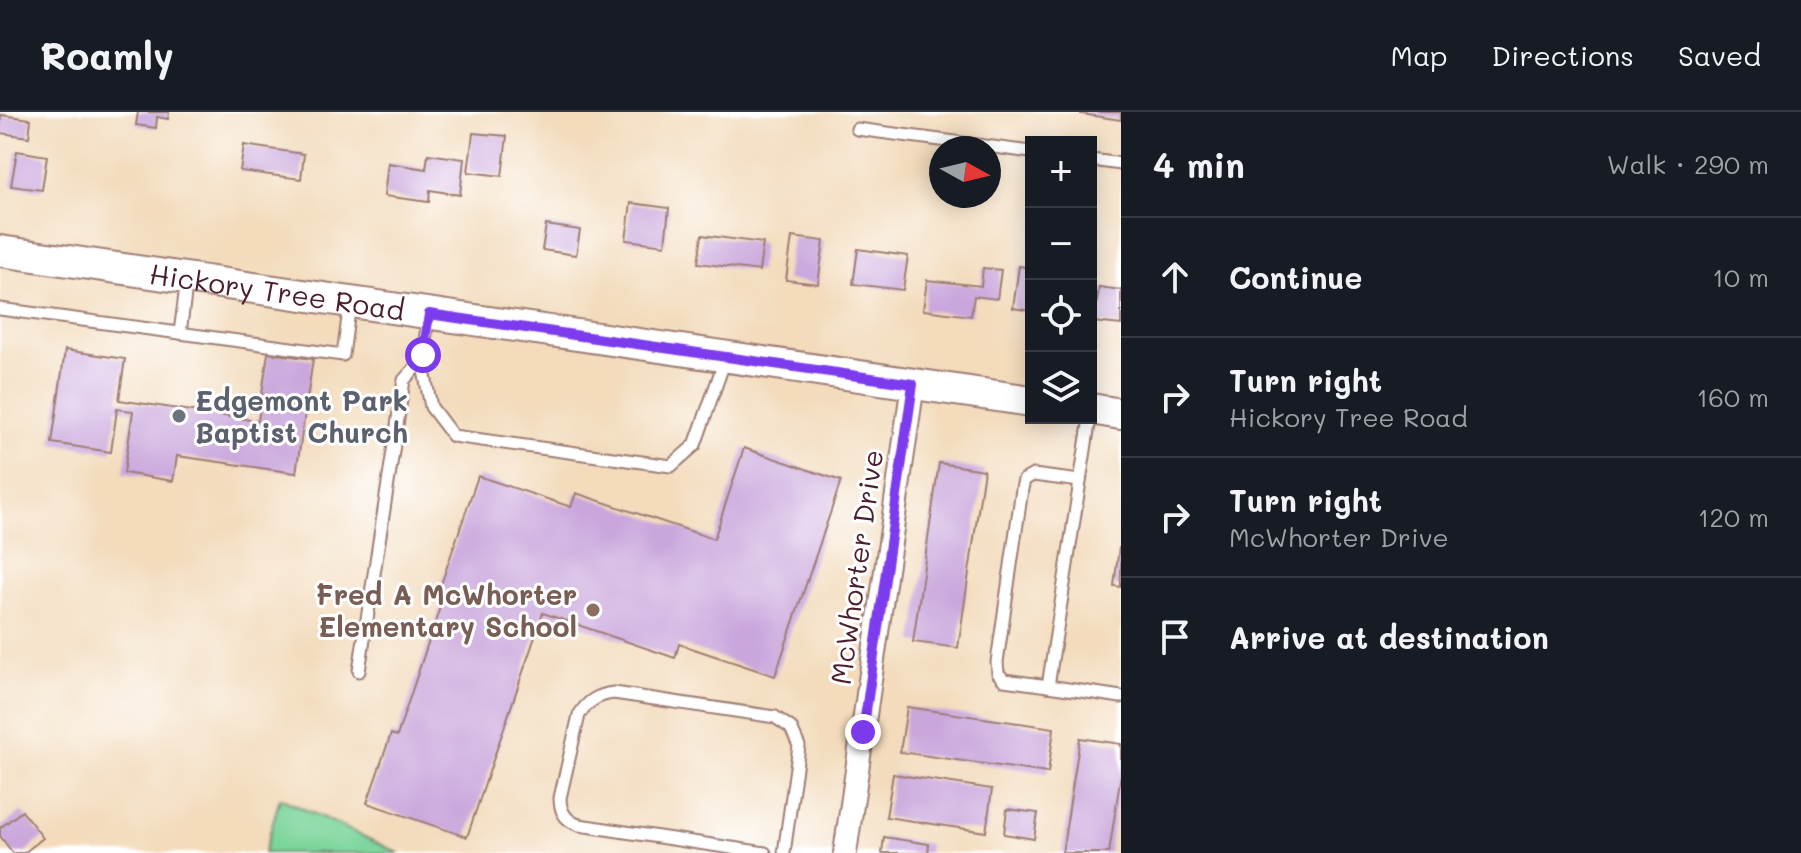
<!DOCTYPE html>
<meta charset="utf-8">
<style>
:root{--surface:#171b24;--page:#242831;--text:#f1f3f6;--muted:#9ea1a6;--line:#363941}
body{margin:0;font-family:Mali,sans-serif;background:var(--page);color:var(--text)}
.controls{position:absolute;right:24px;top:24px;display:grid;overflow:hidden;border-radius:0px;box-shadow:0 4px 20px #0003}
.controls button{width:72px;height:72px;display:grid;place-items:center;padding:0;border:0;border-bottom:2px solid var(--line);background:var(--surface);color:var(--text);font:40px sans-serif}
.compass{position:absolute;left:929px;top:24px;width:72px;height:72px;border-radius:50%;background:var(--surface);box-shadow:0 4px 20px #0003;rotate:98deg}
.stop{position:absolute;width:24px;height:24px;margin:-18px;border:6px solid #7c3aed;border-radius:50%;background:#fff}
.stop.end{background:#7c3aed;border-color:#fff;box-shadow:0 2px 8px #0008}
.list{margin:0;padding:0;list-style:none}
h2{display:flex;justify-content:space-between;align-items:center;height:104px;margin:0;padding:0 32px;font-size:34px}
h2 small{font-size:26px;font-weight:400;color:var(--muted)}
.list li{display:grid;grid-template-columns:52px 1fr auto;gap:24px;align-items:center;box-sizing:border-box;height:120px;padding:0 32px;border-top:2px solid var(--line)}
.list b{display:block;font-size:30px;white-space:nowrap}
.list p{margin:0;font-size:26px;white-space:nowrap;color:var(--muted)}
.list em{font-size:26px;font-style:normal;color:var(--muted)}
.icon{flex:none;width:44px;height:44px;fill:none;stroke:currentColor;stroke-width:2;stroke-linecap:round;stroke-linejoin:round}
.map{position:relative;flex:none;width:1121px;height:741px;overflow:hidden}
header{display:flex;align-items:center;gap:48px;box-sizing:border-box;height:112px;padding:0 40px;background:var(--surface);border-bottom:2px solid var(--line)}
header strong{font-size:38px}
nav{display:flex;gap:44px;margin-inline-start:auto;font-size:28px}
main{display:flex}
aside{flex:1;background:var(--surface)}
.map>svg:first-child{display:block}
.green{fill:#7bd59b;stroke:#627a63;stroke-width:2}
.building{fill:#c9a6dc}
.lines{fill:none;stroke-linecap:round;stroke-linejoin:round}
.lane-casing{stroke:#9e7d74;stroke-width:15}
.street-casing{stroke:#9e7d74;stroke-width:26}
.secondary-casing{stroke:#9e7d74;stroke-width:34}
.lane{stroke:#fff;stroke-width:11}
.street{stroke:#fff;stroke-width:22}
.secondary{stroke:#fff;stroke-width:30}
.route{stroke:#7c3aed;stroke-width:10}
.worship-dot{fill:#6b7280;stroke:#fff;stroke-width:3}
.education-dot{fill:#8d6e63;stroke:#fff;stroke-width:3}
.labels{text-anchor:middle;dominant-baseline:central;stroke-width:6;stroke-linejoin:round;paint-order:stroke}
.street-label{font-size:28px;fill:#4a1f2b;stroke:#fff}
.worship-label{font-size:28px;font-weight:bold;fill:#5b616d;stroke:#fff;text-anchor:start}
.education-label{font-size:28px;font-weight:bold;fill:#785e54;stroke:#fff;text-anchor:end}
</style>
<header>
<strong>Roamly</strong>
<nav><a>Map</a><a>Directions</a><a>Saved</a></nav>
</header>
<main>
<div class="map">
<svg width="1121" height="741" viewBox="0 0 1121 741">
<rect width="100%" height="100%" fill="#fff"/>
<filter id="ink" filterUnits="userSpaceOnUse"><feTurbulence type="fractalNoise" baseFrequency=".0125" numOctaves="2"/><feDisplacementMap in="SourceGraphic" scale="16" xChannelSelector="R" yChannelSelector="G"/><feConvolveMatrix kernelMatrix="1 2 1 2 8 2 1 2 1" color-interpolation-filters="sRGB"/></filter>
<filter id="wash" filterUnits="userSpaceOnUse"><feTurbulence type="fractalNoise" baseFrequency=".006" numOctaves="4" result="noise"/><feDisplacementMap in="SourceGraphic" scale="32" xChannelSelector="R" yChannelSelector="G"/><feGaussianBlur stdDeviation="1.8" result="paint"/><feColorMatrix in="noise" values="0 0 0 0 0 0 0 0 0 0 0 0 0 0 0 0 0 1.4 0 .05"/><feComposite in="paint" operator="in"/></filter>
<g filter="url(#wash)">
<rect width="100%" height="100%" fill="#f3dbbc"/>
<!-- green -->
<polygon class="green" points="280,686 399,741 264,741"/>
<g id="blocks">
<!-- building -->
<g class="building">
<polygon points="138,0 169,0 168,7 157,5 156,16 136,13"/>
<polygon points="1081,0 1121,0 1121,8 1081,2"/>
<polygon points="1,3 31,7 29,25 0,21"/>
<polygon points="473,21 507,24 502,64 468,60"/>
<polygon points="244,33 304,42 301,67 240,59"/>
<polygon points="17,39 47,44 42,78 11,74"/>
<polygon points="428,42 464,47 460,83 430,78 429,90 384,84 388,51 426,57"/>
<polygon points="631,91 669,96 665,133 626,128"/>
<polygon points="546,113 580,118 576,143 542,138"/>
<polygon points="702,123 763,131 759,159 698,151"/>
<polygon points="792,125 824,129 818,172 786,168"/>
<polygon points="858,137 908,144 903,178 853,172"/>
<polygon points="1019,154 1031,156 1031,199 1013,196"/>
<polygon points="983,156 1001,158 997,187 974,184 971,204 923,198 927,168 981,174"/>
<polygon points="1099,175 1121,178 1121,213 1094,210"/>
<polygon points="65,238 125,247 119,288 258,309 268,241 313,247 296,361 177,344 173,369 124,361 133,299 117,297 111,340 52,331"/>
<polygon points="744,336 841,369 775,564 679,532 675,546 543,501 467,725 367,691 391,622 397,624 444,483 438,481 478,364 571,395 576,381 714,427"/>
<polygon points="939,351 984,358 958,536 913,530"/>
<polygon points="1119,436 1121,436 1121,475 1114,474"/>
<polygon points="907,595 1054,616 1048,661 900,640"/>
<polygon points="1080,626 1121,632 1121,662 1109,741 1062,741"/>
<polygon points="893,662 992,677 986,720 886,705"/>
<polygon points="1007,697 1038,701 1034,727 1004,722"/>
<polygon points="22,699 43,726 24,741 13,741 0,724 0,716"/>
<polygon points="884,725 929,732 928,741 882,741"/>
</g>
</g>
</g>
<g filter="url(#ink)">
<use href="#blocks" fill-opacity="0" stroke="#9e7d74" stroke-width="2"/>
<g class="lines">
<defs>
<g id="lane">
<polyline points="857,17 1031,40"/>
<polyline points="1091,48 1121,52"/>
<polyline points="0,197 343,243 350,191"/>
<polyline points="429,202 422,248 431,295 453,324 671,354 695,333 726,245"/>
<polyline points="180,221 187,167"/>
<polyline points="1090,306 1048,574 1121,585"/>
<polyline points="359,559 404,268 422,248"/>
<polyline points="1048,574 1004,568 998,561 997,550 1022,377 1024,368 1033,363 1080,369"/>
<path d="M 765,741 L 579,713 C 566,709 560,700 560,686 L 579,603 C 588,589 597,583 614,581 L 775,605 L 791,616 L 799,634 L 784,741"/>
</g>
<polyline id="street" points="845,741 913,272"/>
<g id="secondary">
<path id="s1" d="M 0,139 L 1031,289"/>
<polyline points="1091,297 1121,302"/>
</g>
</defs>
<!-- lane casing -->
<use href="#lane" class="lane-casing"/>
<!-- street casing -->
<use href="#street" class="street-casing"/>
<!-- secondary casing -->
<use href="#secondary" class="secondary-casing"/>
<!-- lane -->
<use href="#lane" class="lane"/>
<!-- street -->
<use href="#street" class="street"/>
<!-- secondary -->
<use href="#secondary" class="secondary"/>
</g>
</g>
<g class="lines" filter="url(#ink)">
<!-- route -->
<polyline class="route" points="423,243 429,202 913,272 863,620"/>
</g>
<!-- markers -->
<circle class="worship-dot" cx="179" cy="304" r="8"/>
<circle class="education-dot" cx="593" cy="498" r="8"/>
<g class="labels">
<!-- street labels -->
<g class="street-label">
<text stroke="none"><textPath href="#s1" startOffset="280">Hickory Tree Road</textPath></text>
<text transform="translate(856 455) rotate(-82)">McWhorter Drive</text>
</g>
<!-- worship labels -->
<g class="worship-label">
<text x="195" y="288">Edgemont Park<tspan x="195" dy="32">Baptist Church</tspan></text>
</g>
<!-- education labels -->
<g class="education-label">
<text x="577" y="482">Fred A McWhorter<tspan x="577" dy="32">Elementary School</tspan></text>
</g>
</g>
</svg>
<div class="controls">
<button>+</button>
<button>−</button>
<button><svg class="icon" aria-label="locate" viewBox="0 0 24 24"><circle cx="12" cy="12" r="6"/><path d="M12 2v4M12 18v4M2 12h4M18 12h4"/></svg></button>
<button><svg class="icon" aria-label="layers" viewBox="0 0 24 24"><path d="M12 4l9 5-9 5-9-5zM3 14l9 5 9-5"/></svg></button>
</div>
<svg class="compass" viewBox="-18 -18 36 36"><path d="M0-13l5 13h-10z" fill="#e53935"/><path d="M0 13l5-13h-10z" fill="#9ea1a6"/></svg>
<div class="stop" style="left:423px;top:243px"></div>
<div class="stop end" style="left:863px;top:620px"></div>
</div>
<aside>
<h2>4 min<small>Walk · 290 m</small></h2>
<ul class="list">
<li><svg class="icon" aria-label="ahead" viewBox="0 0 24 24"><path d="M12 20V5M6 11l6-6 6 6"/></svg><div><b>Continue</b></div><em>10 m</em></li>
<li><svg class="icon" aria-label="right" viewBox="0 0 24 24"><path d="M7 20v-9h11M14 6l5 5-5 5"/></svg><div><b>Turn right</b><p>Hickory Tree Road</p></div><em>160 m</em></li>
<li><svg class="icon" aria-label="right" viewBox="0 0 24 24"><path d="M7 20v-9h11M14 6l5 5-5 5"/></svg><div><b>Turn right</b><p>McWhorter Drive</p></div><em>120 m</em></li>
<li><svg class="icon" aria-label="arrive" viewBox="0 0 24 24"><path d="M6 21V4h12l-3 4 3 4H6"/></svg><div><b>Arrive at destination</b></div></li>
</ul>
</aside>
</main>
